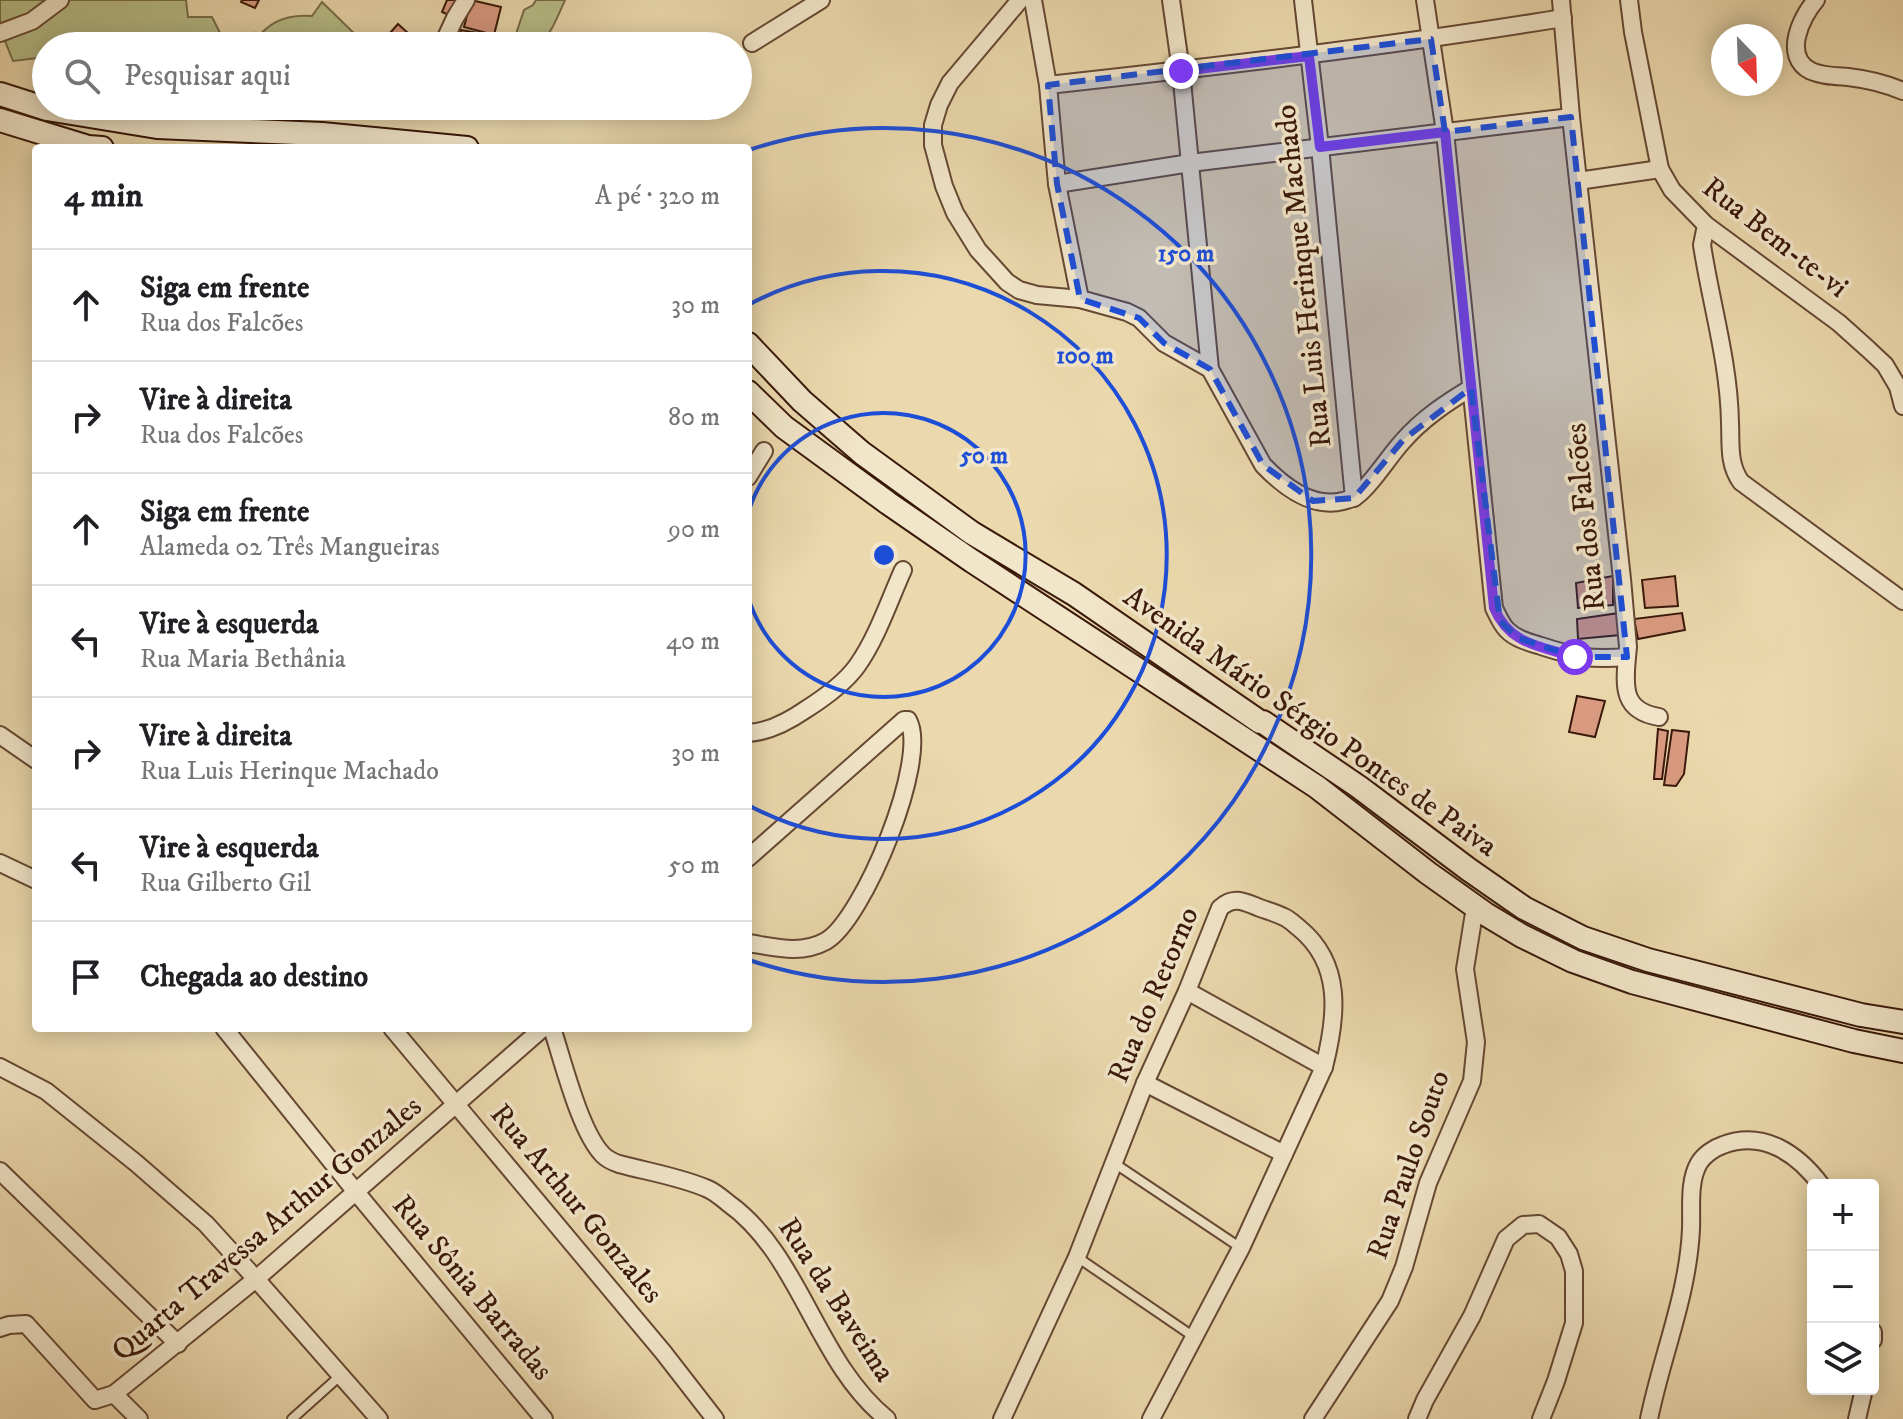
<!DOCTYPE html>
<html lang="pt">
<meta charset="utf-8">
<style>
:root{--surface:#fff;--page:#f2f2f2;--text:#202124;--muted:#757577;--line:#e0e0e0}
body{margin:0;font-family:"IM FELL DW Pica",serif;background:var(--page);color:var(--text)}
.controls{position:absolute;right:24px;bottom:24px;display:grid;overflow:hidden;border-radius:8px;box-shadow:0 4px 20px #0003}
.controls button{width:72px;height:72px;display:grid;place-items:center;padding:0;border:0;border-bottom:2px solid var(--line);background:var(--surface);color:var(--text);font:40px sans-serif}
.compass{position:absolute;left:1711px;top:24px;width:72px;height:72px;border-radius:50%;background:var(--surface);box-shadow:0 4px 20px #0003;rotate:157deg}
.stop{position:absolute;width:24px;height:24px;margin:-18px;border:6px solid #7c3aed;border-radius:50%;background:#fff}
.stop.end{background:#7c3aed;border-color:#fff;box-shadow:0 2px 8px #0008}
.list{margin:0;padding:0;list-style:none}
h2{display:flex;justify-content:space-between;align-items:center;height:104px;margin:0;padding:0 32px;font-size:34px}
h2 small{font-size:26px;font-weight:400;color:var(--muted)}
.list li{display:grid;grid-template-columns:52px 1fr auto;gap:24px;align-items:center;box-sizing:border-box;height:112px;padding:0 32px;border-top:2px solid var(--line)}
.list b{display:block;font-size:30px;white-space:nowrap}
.list p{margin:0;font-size:26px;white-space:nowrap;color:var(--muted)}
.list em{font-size:26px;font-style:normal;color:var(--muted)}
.icon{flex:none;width:44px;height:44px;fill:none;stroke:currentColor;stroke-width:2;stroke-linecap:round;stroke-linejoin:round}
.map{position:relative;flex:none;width:1903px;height:1419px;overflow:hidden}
.search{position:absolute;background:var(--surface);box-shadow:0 4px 20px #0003;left:32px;top:32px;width:720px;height:88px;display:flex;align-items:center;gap:20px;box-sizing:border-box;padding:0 28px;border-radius:44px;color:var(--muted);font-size:30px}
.panel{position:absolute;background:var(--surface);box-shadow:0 4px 20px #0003;left:32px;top:144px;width:720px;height:888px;border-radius:8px}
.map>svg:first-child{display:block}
.green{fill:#b8bf89;stroke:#786c4a;stroke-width:2}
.building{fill:#da9b81;stroke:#39180a;stroke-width:2}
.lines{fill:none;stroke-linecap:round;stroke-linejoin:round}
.lane-casing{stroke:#664833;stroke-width:12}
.street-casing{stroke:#664833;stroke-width:20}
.secondary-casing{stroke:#39180a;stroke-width:26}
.lane{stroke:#f2e6ca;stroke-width:8}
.street{stroke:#f2e6ca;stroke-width:16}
.secondary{stroke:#f2e6ca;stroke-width:22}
.route{stroke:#7c3aed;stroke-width:10}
.marked{fill:#1d4ed8;fill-opacity:0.2;stroke:#1d4ed8;stroke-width:6;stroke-dasharray:16 10;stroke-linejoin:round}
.ring{fill:none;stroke:#1d4ed8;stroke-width:4}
.labels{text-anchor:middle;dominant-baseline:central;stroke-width:7;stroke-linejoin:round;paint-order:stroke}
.street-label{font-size:30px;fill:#39180a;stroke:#f2e6ca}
.centre{fill:#1d4ed8;stroke:#f2e6ca;stroke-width:4}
.ring-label{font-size:24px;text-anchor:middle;font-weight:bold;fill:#1d4ed8;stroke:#f2e6ca;stroke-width:7;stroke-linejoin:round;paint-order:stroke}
</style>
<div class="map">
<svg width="1903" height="1419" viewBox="0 0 1903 1419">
<rect width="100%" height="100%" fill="#ebd9ad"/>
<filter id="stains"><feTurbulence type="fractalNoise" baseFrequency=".0025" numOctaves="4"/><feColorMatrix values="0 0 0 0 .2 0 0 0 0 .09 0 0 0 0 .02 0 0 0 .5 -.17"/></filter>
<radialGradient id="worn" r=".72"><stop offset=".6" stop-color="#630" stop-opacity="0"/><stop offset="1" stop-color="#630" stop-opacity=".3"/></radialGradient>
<!-- green -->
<g class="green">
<polygon points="0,0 55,0 30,19 0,28"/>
<polygon points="70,0 186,0 188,17 212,17 223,39 158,46 46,46 46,57 13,61 5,41 29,30"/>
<path d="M 536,0 L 565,0 C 545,46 546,46 495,46 L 505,37 L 515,37 L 524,10 L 533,5 Z"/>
<path d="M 322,2 L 367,46 L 242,46 L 234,43 L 255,33 L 256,40 C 269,21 289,14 312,16 Z"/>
</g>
<!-- building -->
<g class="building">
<polygon points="242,0 259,0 255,8 241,2"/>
<polygon points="447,0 462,0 455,18 442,12"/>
<polygon points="471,0 501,7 494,35 464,27"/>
<polygon points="398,24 409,34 397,46 386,46 382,42"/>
<polygon points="461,30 490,35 488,46 459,46"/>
<polygon points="423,36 441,46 416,46"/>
<polygon points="1613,576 1613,605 1578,608 1576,583"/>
<polygon points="1675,576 1678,606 1645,608 1642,580"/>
<polygon points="1619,613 1620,635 1578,639 1577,619"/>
<polygon points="1682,613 1685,630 1638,639 1634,619"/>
<polygon points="1577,696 1605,701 1595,737 1569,732"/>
<polygon points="1658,729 1668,731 1662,779 1654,779"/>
<polygon points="1672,730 1689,732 1684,774 1676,786 1664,785"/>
</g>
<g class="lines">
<defs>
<g id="lane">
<polyline points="1114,1163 1241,1248"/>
<polyline points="1077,1257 1194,1337"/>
<polyline points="292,1419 341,1375"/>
</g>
<g id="street">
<path d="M 1020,0 L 950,83 L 939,105 L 933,125 L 933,145 L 944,186 L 955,213 L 978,250 L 1007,282 L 1019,290 L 1037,295 L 1080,299 L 1127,312 L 1139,318 L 1164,343 L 1210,369 L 1263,465 C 1284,487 1312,509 1343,501 C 1346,500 1352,499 1355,497 C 1370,487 1389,456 1403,441 C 1422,419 1446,403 1471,388"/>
<polyline points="1033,0 1048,85 1057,184 1080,299"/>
<polyline points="1171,0 1181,71 1210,369"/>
<polyline points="1303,0 1320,147 1354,498"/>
<path d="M 1425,0 L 1445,132 L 1494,608 C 1498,616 1501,624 1507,630 C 1516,639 1528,642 1541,646 C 1575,657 1590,660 1627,657 L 1628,647 L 1622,579 L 1571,117 L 1561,0"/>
<polyline points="1629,0 1633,32 1660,169 1672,190 1706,225 1839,323 1868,349 1885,365 1898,387 1903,406"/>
<path d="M 1816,0 C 1801,17 1782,57 1811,71 C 1822,76 1835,76 1848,77 C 1866,79 1886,84 1903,91"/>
<polyline points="0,33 32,21 60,0"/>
<polyline points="752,43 821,0"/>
<polyline points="442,46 455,18 466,0"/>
<path d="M 1048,85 C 1220,66 1392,46 1563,18"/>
<polyline points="1578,181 1660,169"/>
<polyline points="1057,184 1190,163 1571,117"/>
<path d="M 1706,225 L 1702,245 C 1711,304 1729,362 1730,423 C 1731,444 1728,464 1741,482 L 1903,601"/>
<polyline points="748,477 764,451"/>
<path d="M 1627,657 C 1624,688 1623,711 1659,717"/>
<path d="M 748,733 C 768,732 789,721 805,710 C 824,698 844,684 857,666 C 877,638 889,601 903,570"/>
<polyline points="0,735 36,760"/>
<path d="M 748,858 L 904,720 L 908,720 C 930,758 863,920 826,941 C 801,955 774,947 748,943"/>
<polyline points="0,863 36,880"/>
<polyline points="1187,991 1324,1067"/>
<polyline points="224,1028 356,1192 544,1419"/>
<polyline points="392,1028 663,1352 715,1419"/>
<path d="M 552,1028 C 563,1061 580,1132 603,1155 C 608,1160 613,1162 619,1164 C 649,1172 681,1177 708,1189 C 715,1192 722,1198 728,1203 C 801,1255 816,1362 887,1419"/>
<polyline points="0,1067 46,1091 136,1163 206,1224 256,1279 379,1419"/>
<polyline points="1145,1083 1284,1154"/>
<polyline points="0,1171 178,1344"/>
<polyline points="0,1328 9,1325 26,1324 95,1400 114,1394 256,1279 543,1028"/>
<polyline points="1873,1332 1873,1340"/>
<polyline points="114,1394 139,1419"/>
<path d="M 1002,1419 L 1077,1257 L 1145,1083 L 1187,991 L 1220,908 C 1234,895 1245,902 1260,908 C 1268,911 1276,913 1284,917 C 1289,919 1294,924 1299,928 C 1343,964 1337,1016 1324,1067 L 1241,1248 L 1151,1419"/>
<polyline points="1313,1419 1390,1301 1404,1267 1428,1183 1472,1081 1476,1042 1465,969 1475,907"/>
<polyline points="1417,1419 1425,1400 1472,1316 1506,1239 1523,1225 1539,1224 1558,1237 1569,1254 1574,1271 1574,1323 1556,1381 1541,1419"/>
<path d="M 1649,1419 C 1662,1355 1688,1295 1691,1229 C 1692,1209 1688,1182 1699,1163 C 1704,1155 1714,1148 1723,1145 C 1763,1130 1797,1153 1821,1185"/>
<polyline points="1857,1419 1864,1389"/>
</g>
<g id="secondary">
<polyline points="0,94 47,109 157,127 322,134 467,148"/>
<polyline points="0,120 88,147 102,148"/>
<polyline points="748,344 802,401 862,453 972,533 1074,594 1260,722 1263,722 1359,787 1468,869 1524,908 1583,938 1648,960 1861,1015 1903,1022"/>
<polyline points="748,392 784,427 888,503 972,561 1317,787 1428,873 1487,915 1522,936 1573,961 1632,982 1854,1041 1903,1051"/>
</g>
</defs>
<!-- lane casing -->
<use href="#lane" class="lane-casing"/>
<!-- street casing -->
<use href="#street" class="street-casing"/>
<!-- secondary casing -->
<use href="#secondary" class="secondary-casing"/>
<!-- lane -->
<use href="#lane" class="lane"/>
<!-- street -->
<use href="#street" class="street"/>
<!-- secondary -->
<use href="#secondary" class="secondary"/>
</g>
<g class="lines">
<!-- route -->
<path class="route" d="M 1181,71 L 1309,56 L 1320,147 L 1445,132 L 1494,608 C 1510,645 1540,646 1575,657"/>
</g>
<!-- marked area -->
<path class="marked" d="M 1431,39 L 1445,132 L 1571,117 L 1627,657 L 1575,657 L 1518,638 L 1500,621 L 1471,388 L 1404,439 L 1354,498 L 1313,501 L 1263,465 L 1210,369 L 1164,343 L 1139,318 L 1080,299 L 1057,184 L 1048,85 Z"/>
<!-- distance rings -->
<g class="ring">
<path d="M748 513A142 142 0 1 1 748 597"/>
<path d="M748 305A284 284 0 1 1 748 805"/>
<path d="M749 150A427 427 0 1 1 749 960"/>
</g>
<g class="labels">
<!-- street labels -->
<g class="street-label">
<text transform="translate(1775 238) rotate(38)">Rua Bem-te-vi</text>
<text transform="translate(1304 276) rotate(-96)">Rua Luis Herinque Machado</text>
<text transform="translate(1586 517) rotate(-96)">Rua dos Falcões</text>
<text transform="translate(1310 722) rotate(35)">Avenida Mário Sérgio Pontes de Paiva</text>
<text transform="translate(1154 995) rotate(-67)">Rua do Retorno</text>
<text transform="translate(1409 1165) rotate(-71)">Rua Paulo Souto</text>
<text transform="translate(576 1204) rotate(50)">Rua Arthur Gonzales</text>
<text transform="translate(267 1229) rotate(-40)">Quarta Travessa Arthur Gonzales</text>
<text transform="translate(472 1288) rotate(50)">Rua Sônia Barradas</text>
<text transform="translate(836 1300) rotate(57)">Rua da Baveima</text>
</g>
</g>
<circle cx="884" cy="555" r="12" class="centre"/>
<g class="ring-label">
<text x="1186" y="261">150 m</text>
<text x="1085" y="363">100 m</text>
<text x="984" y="463">50 m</text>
</g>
<rect width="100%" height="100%" filter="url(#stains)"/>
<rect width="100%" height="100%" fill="url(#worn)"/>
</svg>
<div class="controls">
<button>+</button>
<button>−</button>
<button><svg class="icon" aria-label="layers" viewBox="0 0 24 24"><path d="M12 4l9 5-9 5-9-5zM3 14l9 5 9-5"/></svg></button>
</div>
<svg class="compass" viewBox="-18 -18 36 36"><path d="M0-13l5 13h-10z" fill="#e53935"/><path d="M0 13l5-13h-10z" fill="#757577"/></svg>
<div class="stop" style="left:1575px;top:657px"></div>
<div class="stop end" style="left:1181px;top:71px"></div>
<div class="search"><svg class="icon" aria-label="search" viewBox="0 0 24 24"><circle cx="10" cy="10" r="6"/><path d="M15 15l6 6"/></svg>Pesquisar aqui</div>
<section class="panel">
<h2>4 min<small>A pé · 320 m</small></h2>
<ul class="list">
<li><svg class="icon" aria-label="ahead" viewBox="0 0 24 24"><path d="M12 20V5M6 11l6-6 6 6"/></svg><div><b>Siga em frente</b><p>Rua dos Falcões</p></div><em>30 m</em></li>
<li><svg class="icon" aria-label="right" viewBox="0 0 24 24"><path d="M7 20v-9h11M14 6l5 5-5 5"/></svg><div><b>Vire à direita</b><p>Rua dos Falcões</p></div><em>80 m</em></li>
<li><svg class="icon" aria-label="ahead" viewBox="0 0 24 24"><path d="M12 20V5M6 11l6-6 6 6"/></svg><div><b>Siga em frente</b><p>Alameda 02 Três Mangueiras</p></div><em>90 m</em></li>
<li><svg class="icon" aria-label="left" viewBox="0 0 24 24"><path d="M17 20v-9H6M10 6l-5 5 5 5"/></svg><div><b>Vire à esquerda</b><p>Rua Maria Bethânia</p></div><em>40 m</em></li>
<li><svg class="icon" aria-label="right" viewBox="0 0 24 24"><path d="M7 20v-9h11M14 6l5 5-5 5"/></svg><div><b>Vire à direita</b><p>Rua Luis Herinque Machado</p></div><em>30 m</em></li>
<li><svg class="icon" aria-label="left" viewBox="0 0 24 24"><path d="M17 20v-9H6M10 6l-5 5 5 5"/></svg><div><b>Vire à esquerda</b><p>Rua Gilberto Gil</p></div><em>50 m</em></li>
<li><svg class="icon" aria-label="arrive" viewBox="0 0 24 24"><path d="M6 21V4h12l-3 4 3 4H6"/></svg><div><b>Chegada ao destino</b></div></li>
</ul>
</section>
</div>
